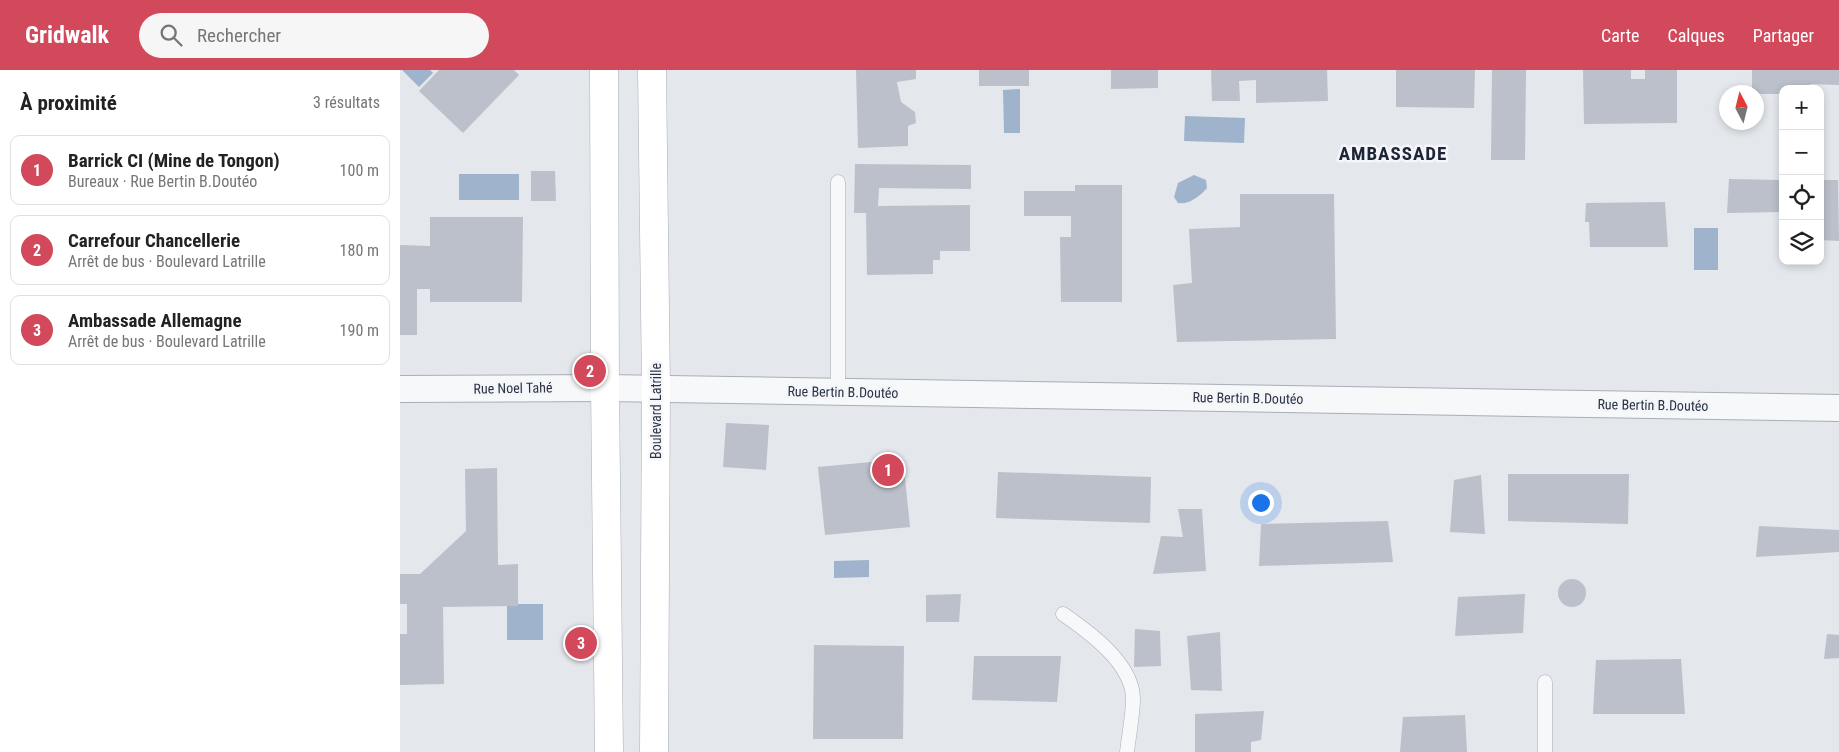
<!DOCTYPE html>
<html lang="fr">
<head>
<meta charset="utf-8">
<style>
	:root { --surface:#fff; --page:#f6f6f6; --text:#222; --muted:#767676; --line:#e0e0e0; --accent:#d1495b }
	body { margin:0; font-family:"Roboto Condensed",sans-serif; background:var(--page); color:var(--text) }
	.controls { position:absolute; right:15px; top:15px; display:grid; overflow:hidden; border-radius:10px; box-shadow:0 2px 8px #0003 }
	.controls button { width:45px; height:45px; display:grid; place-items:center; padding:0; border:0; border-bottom:1px solid var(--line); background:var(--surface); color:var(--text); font:25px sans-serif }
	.compass { position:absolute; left:1319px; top:15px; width:45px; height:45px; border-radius:50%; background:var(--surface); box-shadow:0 2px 8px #0003; rotate:353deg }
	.you { position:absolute; left:860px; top:432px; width:18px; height:18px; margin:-12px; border:4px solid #fff; border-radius:50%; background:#1a73e8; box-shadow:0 0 0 8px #1a73e833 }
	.badge { display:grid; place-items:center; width:32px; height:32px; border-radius:50%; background:var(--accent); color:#fff; font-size:16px; font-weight:700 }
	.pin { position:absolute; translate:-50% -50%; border:2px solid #fff; box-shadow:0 1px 5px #0006 }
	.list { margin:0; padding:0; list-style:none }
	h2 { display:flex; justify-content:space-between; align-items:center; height:65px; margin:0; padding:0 20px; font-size:21px }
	h2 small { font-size:16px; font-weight:400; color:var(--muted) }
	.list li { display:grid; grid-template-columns:32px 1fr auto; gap:15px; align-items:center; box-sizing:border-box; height:70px; margin:0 10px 10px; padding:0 10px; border:1px solid var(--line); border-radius:10px }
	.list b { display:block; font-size:19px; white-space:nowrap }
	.list p { margin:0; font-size:16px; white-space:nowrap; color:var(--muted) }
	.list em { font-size:16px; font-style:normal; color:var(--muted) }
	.icon { flex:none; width:28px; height:28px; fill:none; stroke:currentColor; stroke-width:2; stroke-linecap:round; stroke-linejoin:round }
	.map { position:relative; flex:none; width:1439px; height:682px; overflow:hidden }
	header { display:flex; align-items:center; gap:30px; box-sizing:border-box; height:70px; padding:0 25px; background:var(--accent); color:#fff }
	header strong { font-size:24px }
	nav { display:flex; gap:28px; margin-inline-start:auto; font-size:18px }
	.search { width:350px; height:45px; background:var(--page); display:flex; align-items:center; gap:12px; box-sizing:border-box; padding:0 18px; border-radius:28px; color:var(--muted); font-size:19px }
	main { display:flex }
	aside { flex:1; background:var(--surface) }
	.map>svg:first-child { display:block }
</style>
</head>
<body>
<header>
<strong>Gridwalk</strong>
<div class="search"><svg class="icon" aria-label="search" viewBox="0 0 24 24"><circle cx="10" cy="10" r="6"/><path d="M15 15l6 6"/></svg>Rechercher</div>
<nav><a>Carte</a><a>Calques</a><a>Partager</a></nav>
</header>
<main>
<aside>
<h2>À proximité<small>3 résultats</small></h2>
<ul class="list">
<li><span class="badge">1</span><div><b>Barrick CI (Mine de Tongon)</b><p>Bureaux · Rue Bertin B.Doutéo</p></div><em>100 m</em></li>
<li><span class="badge">2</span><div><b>Carrefour Chancellerie</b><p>Arrêt de bus · Boulevard Latrille</p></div><em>180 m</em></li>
<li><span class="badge">3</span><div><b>Ambassade Allemagne</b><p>Arrêt de bus · Boulevard Latrille</p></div><em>190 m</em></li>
</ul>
</aside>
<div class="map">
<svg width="1439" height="682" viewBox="0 0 1439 682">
	<rect width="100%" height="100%" fill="#e4e7ec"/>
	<g fill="#9fb4cc">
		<path d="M2,0h28l3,3 -14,14z"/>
		<path d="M620,19v44h-16l-1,-43z"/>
		<path d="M785,46l60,2 -1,25 -60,-2z"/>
		<rect x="59" y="104" width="60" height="26"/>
		<path d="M794,105l12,5 1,8c-7,8 -18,17 -29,15l-4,-6 4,-14z"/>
		<rect x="1294" y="158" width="24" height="42"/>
		<path d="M469,490v17l-35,1v-17z"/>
		<path d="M118,534h25v36h-36v-34h11z"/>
	</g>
	<g fill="#bbc0ca">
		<path d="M39,0h75l5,5 -56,58 -44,-42z"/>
		<path d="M456,0h60v9l-19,3 4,20 14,10 1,11 -8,3v20l-50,2z"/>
		<rect x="579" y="0" width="50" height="16"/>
		<path d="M711,0h47v18l-47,1z"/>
		<path d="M811,0h116l1,31 -72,2v-23l-17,1 1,20h-28z"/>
		<path d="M996,0h79l-1,38 -78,-1z"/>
		<path d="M1092,0h34l-1,90h-34z"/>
		<path d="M1183,0h48v9h14v-9h32v53l-93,1z"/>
		<path d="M1352,0h87v15l-29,-1 -1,5h-26v5h-27l-4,-2z"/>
		<path d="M455,94l116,1v24l-92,-1 -1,18 92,-1v46h-30v9h-7v14l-66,1 -1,-62h-12z"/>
		<path d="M131,101h24l1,30h-25z"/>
		<path d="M1329,109l54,1v32l-56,1z"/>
		<path d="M1420,110h18l1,61 -19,-1z"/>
		<path d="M675,115h47v117h-61l-1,-65h11v-21h-47v-25h51z"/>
		<path d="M840,124h94l2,145 -159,3 -4,-57 19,-2 -3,-54 51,-2z"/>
		<path d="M1265,132l3,45h-78l-1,-25h-4l1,-19z"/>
		<path d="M30,147h93l-1,85h-92v-13h-13v46h-17v-90l30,1z"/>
		<path d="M326,353l43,2 -3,45 -43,-3z"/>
		<path d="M503,389l7,68 -85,8 -7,-68z"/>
		<path d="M97,398l1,97 20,-1v42l-75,1 1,77 -44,1v-51h7v-30h-7v-30h20l46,-43 -1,-62z"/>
		<path d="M598,402l153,5 -1,46 -154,-5z"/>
		<path d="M1108,404h121l-1,50 -120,-3z"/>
		<path d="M1081,405l4,59 -35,-2 4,-52z"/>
		<path d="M778,439h24l4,62 -53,3 8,-38 22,1z"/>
		<path d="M988,451l5,41 -134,4 2,-42z"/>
		<path d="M1359,456l80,4v22l-83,5z"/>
		<circle cx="1172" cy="523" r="14"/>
		<path d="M561,524l-2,28h-33v-27z"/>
		<path d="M1125,524l-2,39 -68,3 3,-39z"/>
		<path d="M735,559l25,2 1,35 -27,1z"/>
		<path d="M820,562l2,59 -31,-1 -4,-54z"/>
		<path d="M1427,564l12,1v23l-15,1z"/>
		<path d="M414,575l90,1 -1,93h-90z"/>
		<path d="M574,586h87l-4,46 -85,-2z"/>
		<path d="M1281,589l4,55h-92l3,-54z"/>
		<path d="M864,641l-3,29 -10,2v10h-56v-38z"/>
		<path d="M1065,645l2,37h-67l3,-35z"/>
	</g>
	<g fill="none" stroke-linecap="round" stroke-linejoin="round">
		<defs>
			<g id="lane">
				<path d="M438,112v210"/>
				<path d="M663,544c26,18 69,49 70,84 0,17 -4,36 -6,54"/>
				<path d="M1145,612v70"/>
			</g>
			<path id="street" d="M0,319l205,-1 1234,20"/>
			<g id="secondary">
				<path d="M204,0l1,318 4,364"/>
				<path d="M252,0l4,319 -2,363"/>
			</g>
		</defs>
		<use href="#lane" stroke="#a9aeb7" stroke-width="15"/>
		<use href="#street" stroke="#a9aeb7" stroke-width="28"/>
		<use href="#secondary" stroke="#a9aeb7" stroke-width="29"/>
		<use href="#lane" stroke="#f7f8fa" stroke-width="14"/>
		<use href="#street" stroke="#f7f8fa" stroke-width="26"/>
		<use href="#secondary" stroke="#fff" stroke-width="28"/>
	</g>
	<g text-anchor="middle" stroke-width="5" stroke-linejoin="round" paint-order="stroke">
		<g font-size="14" fill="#2b3445" stroke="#f4f6f9">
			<text transform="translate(113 318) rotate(-1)" y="5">Rue Noel Tahé</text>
			<text transform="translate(443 322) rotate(1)" y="5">Rue Bertin B.Doutéo</text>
			<text transform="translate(848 328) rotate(1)" y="5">Rue Bertin B.Doutéo</text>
			<text transform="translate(1253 335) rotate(1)" y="5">Rue Bertin B.Doutéo</text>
			<text transform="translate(256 341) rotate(-90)" y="5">Boulevard Latrille</text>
		</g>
		<g font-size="19" font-weight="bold" letter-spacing="1" fill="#1d2536" stroke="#f4f6f9">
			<text x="993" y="90">AMBASSADE</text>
		</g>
	</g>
</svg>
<div class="controls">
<button>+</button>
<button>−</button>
<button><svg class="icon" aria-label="locate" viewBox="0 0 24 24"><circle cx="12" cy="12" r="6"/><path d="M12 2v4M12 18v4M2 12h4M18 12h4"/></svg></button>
<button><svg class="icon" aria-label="layers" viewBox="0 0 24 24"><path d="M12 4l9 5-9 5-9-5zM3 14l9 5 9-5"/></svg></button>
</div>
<svg class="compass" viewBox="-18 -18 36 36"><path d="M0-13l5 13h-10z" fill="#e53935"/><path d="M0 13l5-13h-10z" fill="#767676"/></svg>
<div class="you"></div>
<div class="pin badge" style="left:488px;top:400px">1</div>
<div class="pin badge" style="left:190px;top:301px">2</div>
<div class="pin badge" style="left:181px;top:573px">3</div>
</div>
</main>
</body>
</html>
